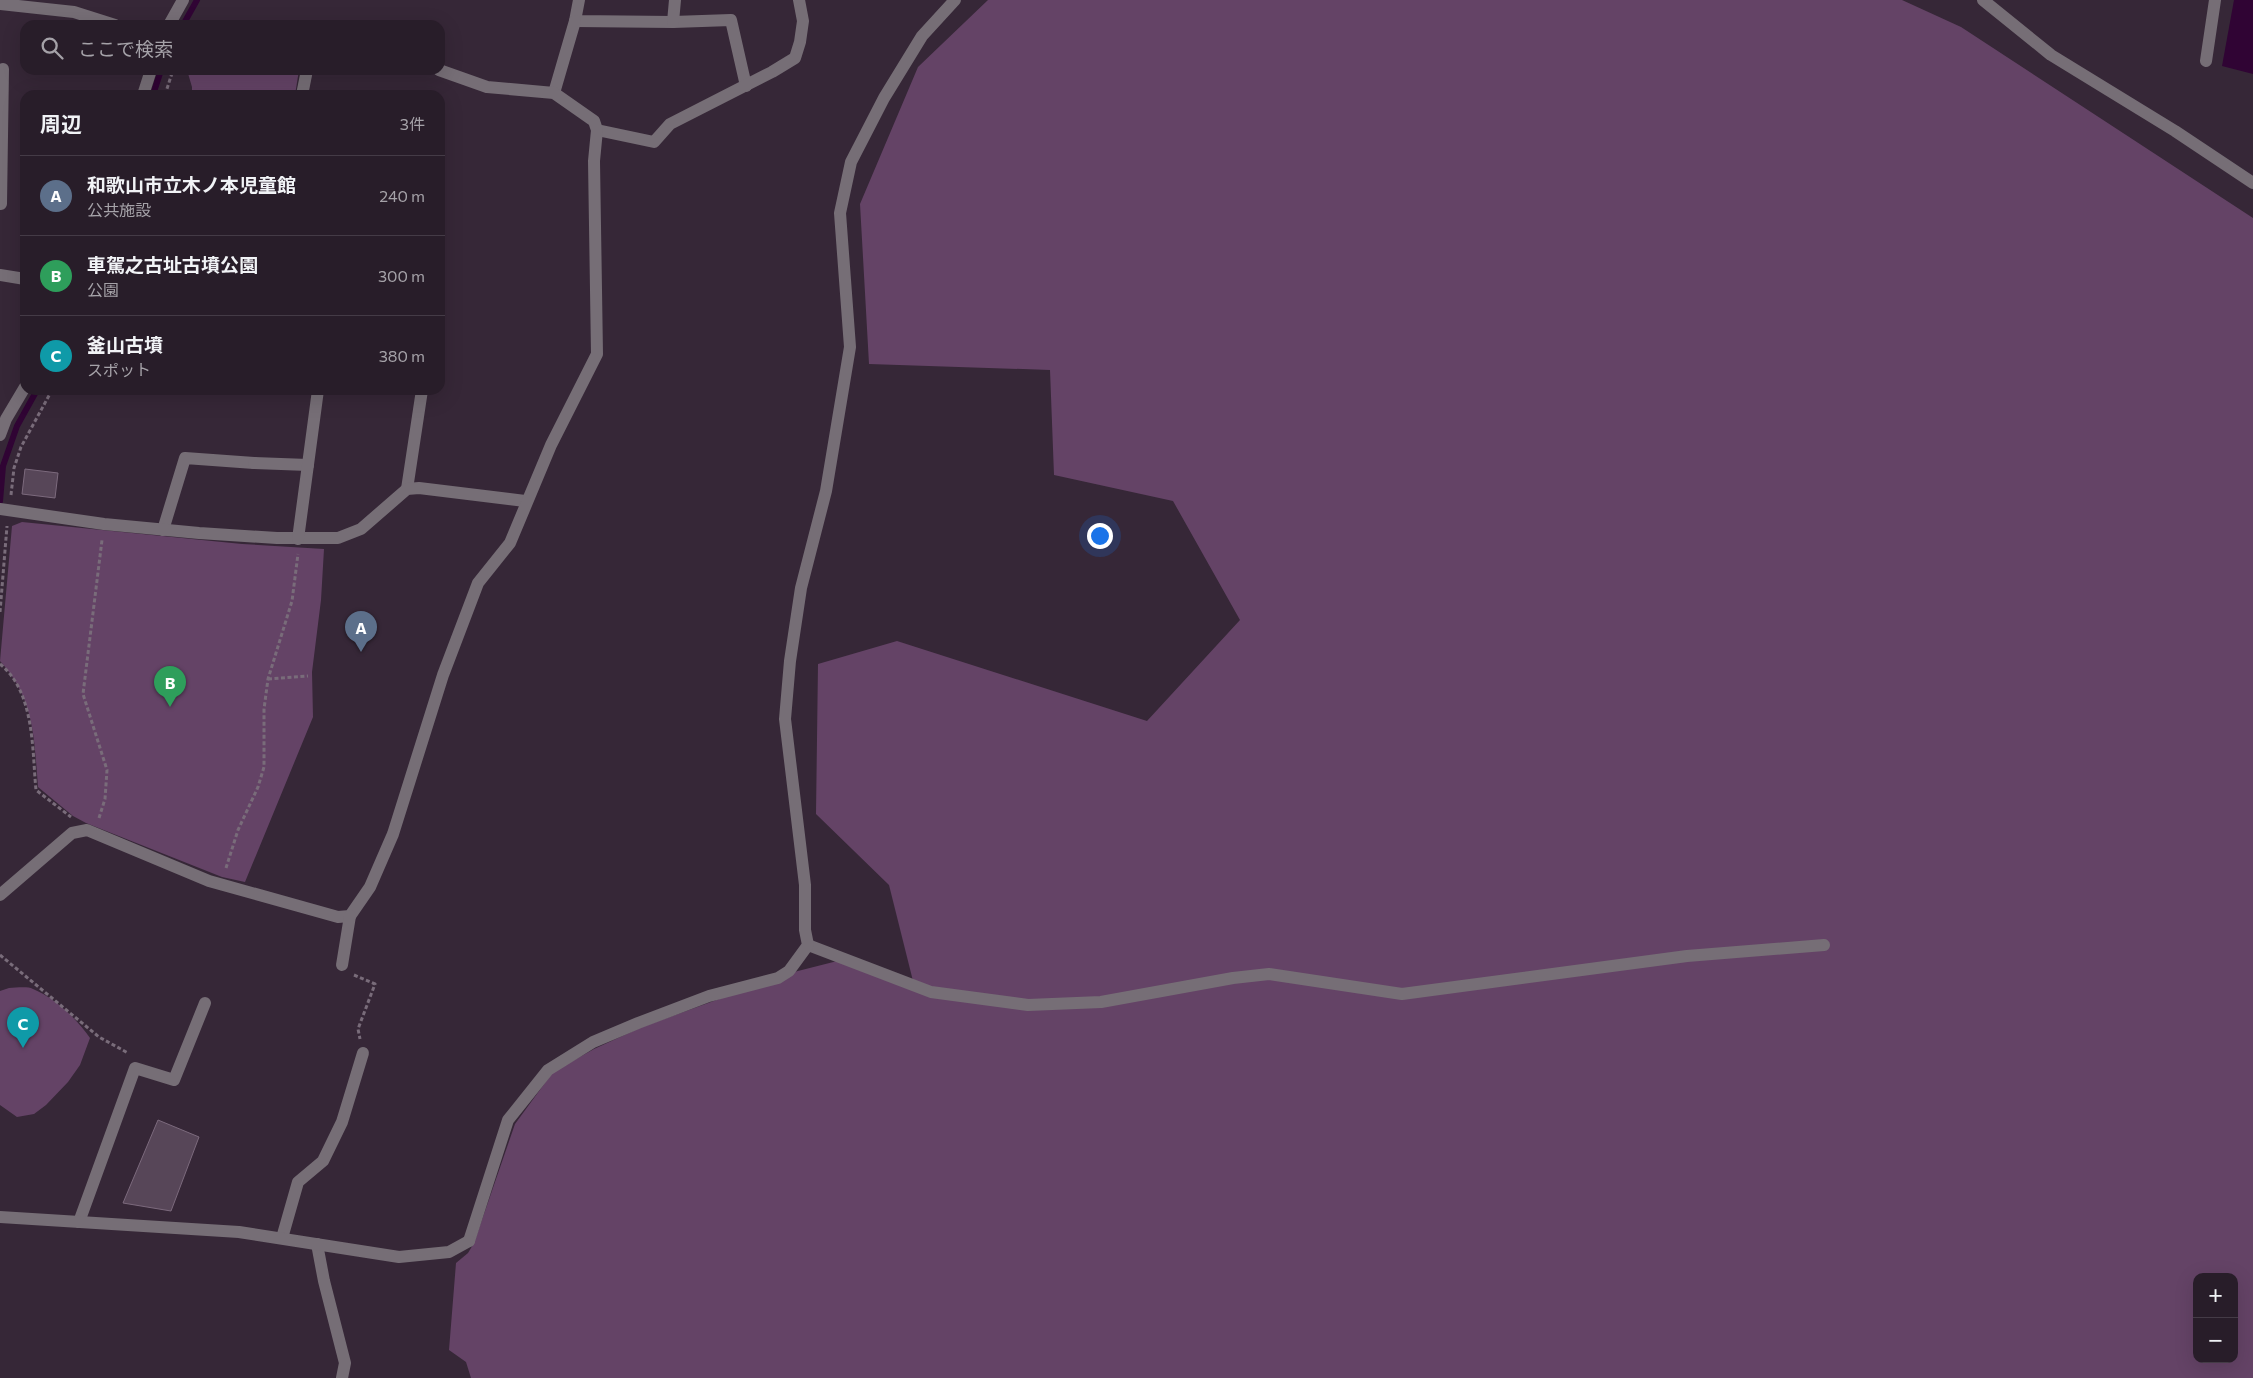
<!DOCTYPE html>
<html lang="ja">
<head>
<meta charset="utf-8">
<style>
	:root { --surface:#281d29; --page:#342a35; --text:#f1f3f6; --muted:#a5a2a8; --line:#443b46; --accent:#ea580c }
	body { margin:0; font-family:Commissioner,"Noto Sans JP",sans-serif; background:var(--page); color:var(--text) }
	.controls { position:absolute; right:15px; bottom:15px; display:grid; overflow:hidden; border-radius:10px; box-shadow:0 5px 20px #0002 }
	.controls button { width:45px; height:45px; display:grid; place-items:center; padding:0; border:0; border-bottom:1px solid var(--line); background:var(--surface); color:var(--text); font:25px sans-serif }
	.you { position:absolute; left:1099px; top:535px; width:18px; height:18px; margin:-12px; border:4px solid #fff; border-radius:50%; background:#1a73e8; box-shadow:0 0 0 8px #1a73e833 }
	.badge { display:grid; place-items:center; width:32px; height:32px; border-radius:50%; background:var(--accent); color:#fff; font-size:16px; font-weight:700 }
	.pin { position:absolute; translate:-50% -41px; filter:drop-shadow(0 1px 2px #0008) }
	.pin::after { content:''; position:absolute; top:26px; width:18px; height:15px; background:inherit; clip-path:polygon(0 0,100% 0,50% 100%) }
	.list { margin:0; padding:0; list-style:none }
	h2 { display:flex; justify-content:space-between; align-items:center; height:65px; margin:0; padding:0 20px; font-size:21px }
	h2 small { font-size:16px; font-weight:400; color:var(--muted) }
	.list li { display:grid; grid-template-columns:32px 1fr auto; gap:15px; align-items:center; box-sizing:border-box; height:80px; padding:0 20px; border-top:1px solid var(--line) }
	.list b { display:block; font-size:19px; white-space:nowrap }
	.list p { margin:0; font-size:16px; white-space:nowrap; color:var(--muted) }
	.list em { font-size:16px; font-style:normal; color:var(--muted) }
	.icon { flex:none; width:28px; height:28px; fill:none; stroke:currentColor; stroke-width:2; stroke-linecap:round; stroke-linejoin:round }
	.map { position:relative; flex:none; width:2253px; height:1378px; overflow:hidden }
	.search { position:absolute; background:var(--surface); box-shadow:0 5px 20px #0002; left:20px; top:20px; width:425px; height:55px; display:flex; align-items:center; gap:12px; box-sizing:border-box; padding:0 18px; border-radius:15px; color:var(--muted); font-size:19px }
	.panel { position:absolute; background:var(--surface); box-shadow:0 5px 20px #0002; left:20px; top:90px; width:425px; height:305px; border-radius:15px }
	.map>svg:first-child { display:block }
</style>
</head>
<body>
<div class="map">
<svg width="2253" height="1378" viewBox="0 0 2253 1378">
	<rect width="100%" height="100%" fill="#362737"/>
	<g fill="#644366" fill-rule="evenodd">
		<path d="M988,0h914l59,27 292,191v1160h-1782l-5,-16 -17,-12 7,-87 12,-10 6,-10 41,-119 38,-52 41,-23 48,-22 152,-55 59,-15 61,28 -25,-100 -73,-71 2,-150 79,-23 250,80 93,-101 -67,-119 -119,-26 -4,-105 -181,-6 -9,-160 58,-137zM2197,1277h37v82h-37z"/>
		<path d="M187,70h112l-4,25h-103v-8z"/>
		<path d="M22,522l220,22 82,5 -3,51 -9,72 1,45 -68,165 -23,-5 -136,-54 -13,-7 -35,-29c-4,-49 -3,-87 -38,-126l12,-135z"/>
		<path d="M9,988c7,0 18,-2 24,1 22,9 44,30 57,49l-10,27 -12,17 -22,23 -12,9 -17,3 -17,-12v-114z"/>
	</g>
	<path fill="#300434" d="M2234,0h19v74l-31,-8z"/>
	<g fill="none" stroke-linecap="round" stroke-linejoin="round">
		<g stroke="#300434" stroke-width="6">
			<path d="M183,25l14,-25"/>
			<path d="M153,95l8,-25"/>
			<path d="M0,501l3,-35 14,-40 20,-36"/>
		</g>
	</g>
	<g fill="#574658" stroke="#7c6a7d">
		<path d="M25,469l33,4 -3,25 -33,-4z"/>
		<path d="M158,1120l41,17 -28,74 -48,-8z"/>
	</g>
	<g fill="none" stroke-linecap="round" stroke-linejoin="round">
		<g stroke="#796c7a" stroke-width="3" stroke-dasharray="4 2.5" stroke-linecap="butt">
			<path d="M165,95l8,-25"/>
			<path d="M11,495l3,-27 7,-21 31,-57"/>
			<path d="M0,612l7,-86"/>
			<path d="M0,664c35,28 32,86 36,126l35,27"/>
			<path d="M268,679l40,-3"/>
			<path d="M99,818l6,-19 2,-29 -24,-76 19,-154"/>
			<path d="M226,868l12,-38 20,-43 6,-20v-58l4,-30 24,-78 6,-47"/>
			<path d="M0,955l99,82 29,16"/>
			<path d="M354,975l21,9 -17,45 2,10"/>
		</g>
		<g stroke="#766e76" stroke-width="12">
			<path d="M163,530l22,-72 69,5"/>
			<path d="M808,945l123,47 97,13 73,-3 132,-24 36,-4 133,20 285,-38 137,-11"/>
		</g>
		<g stroke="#766e76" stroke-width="12">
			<path d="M579,0l-4,21 98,1 58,-2 15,66"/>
			<path d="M1983,0l68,55 124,76 78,52"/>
			<path d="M0,4l74,8 41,13"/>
			<path d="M673,22l2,-22"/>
			<path d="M169,25l14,-25"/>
			<path d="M2206,61l9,-61"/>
			<path d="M554,93l21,-72"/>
			<path d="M143,95l8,-25"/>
			<path d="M302,95l5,-25"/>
			<path d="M597,130l57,12 16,-18 102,-52 23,-14 5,-16 3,-21 -4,-21"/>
			<path d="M1,204l2,-135"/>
			<path d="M0,275l25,4"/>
			<path d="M0,435l6,-16 19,-32"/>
			<path d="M254,463l54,2"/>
			<path d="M407,489l15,-99"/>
			<path d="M0,509l104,15 95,9 78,5h61l23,-9 46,-40 12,-1 106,13"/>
			<path d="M298,539l20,-149"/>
			<path d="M0,895l72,-62 15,-3 122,51 129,36 12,-1 20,-29 23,-53 50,-159 35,-92 32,-40 41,-98 46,-91 -3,-193 3,-31 -3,-9 -40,-28 -67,-6 -48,-17"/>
			<path d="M342,965l8,-49"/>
			<path d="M79,1222l56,-154 39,12 31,-77"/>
			<path d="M282,1238l16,-56 25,-21 19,-39 21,-69"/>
			<path d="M469,1241l39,-121 40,-50 45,-28 45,-19 71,-27 69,-18 11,-7 19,-26 -3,-15v-45l-20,-166 5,-58 11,-73 25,-97 24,-144 -10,-134 11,-51 33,-64 38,-62 33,-36"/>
			<path d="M317,1244l7,37 21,82 -3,15"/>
		</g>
		<path stroke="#766e76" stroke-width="12" d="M0,1217l239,15 160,25 50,-5 20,-11"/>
	</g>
</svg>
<div class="controls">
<button>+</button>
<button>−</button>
</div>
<div class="you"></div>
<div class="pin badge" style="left:361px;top:652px;background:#5c6f8a">A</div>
<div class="pin badge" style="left:170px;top:707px;background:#2e9e5b">B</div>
<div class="pin badge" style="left:23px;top:1048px;background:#0f9aa8">C</div>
<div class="search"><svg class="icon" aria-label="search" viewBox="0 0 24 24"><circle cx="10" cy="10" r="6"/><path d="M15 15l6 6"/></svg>ここで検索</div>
<section class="panel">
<h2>周辺<small>3件</small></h2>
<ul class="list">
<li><span class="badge" style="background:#5c6f8a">A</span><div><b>和歌山市立木ノ本児童館</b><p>公共施設</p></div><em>240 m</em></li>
<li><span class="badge" style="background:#2e9e5b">B</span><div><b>車駕之古址古墳公園</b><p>公園</p></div><em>300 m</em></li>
<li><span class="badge" style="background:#0f9aa8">C</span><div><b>釜山古墳</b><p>スポット</p></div><em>380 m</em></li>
</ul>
</section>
</div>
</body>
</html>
